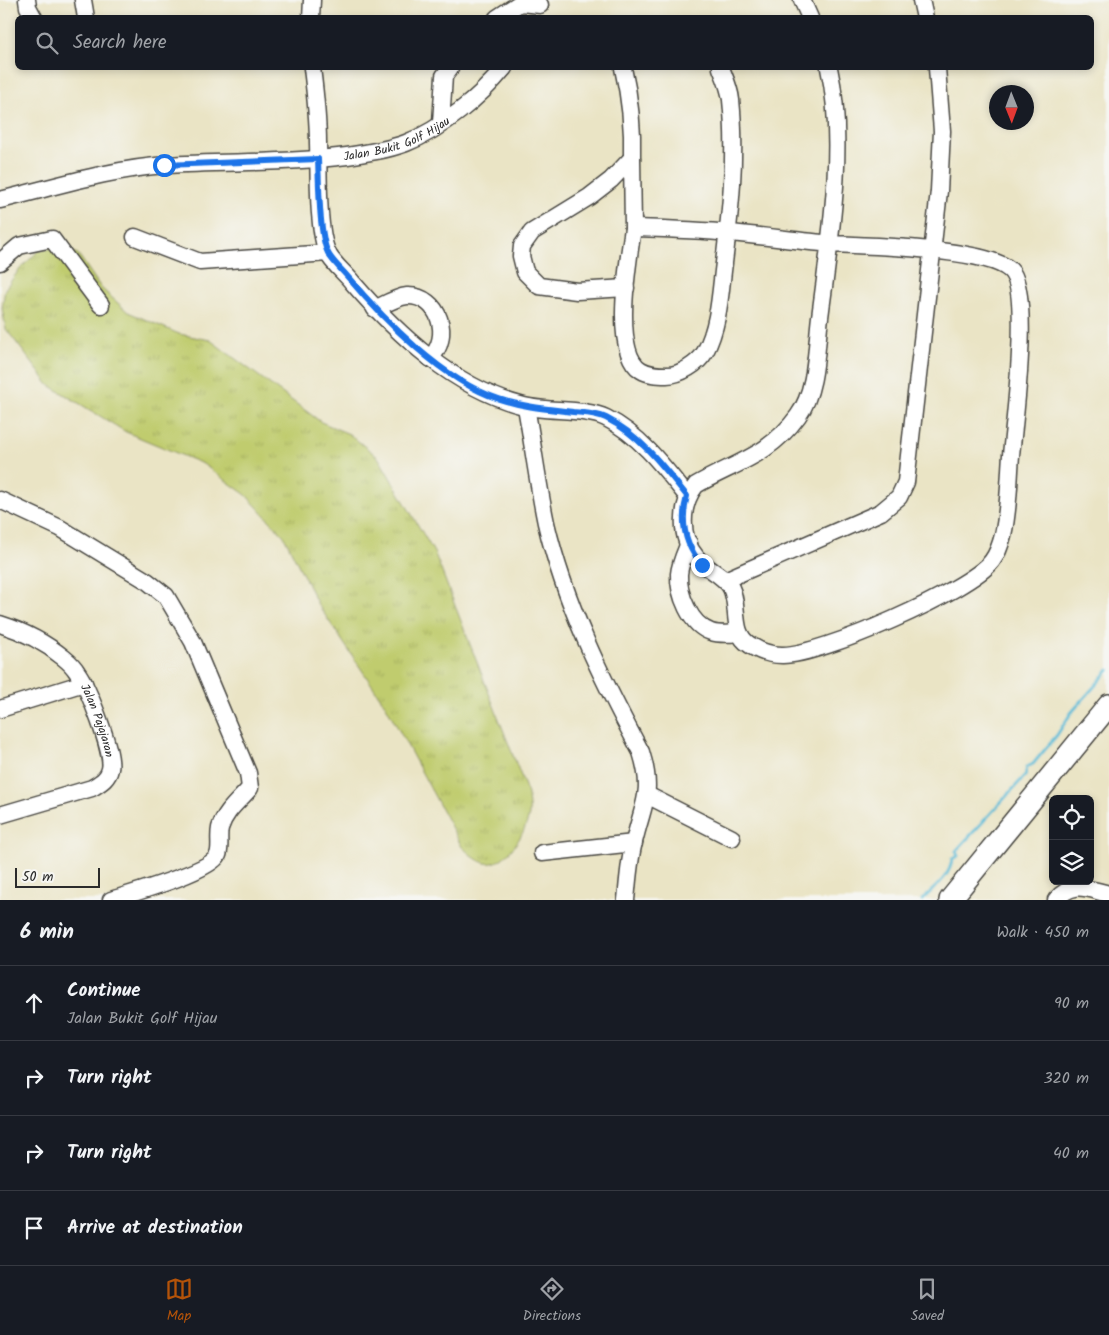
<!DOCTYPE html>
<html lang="en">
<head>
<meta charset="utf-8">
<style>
	:root { --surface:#171b24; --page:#242831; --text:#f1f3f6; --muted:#9ea1a6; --line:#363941; --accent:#b45309 }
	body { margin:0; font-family:Kalam,sans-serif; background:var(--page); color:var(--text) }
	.controls { position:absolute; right:15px; bottom:15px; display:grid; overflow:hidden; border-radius:8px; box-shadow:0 2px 8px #0003 }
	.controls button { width:45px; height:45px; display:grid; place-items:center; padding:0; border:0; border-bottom:1px solid var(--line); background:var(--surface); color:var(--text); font:25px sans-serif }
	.compass { position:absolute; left:989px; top:85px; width:45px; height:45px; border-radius:50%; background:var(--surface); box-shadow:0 2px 8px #0003; rotate:179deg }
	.scale { position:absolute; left:15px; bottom:12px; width:85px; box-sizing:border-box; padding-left:5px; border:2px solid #2b2b2b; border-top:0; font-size:14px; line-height:18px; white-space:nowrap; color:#2b2b2b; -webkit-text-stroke:4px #f6f6f2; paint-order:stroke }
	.stop { position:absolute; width:15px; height:15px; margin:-11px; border:4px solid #1a73e8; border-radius:50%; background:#fff }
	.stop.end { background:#1a73e8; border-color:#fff; box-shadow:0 1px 5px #0008 }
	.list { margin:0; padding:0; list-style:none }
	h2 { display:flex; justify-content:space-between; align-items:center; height:65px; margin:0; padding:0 20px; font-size:21px }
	h2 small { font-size:16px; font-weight:400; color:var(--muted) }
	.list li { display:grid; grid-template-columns:32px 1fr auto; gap:15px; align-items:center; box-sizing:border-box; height:75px; padding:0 20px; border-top:1px solid var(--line) }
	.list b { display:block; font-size:19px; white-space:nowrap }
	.list p { margin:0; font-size:16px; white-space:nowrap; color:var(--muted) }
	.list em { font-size:16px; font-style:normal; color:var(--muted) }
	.icon { flex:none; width:28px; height:28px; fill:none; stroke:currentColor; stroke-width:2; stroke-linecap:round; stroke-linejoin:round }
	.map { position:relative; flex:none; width:1109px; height:900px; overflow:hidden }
	.search { position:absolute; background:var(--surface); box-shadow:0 2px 8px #0003; left:15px; right:15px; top:15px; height:55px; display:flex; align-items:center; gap:12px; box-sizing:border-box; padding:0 18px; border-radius:8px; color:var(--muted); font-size:19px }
	.sheet { height:365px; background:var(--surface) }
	nav { display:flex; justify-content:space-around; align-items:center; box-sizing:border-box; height:70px; border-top:1px solid var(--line); background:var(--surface); font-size:14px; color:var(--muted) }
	nav a { display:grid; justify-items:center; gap:2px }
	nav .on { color:var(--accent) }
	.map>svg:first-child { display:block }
</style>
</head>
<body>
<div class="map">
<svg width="1109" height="900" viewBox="0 0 1109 900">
	<defs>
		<pattern id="grass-tufts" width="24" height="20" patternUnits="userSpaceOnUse" patternTransform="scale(1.25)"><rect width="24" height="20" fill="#c0cc6e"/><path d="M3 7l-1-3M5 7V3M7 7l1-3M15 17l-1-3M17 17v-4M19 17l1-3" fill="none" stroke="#a5af5f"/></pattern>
	</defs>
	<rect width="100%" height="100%" fill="#f6f6f2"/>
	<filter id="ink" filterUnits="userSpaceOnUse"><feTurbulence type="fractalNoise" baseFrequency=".02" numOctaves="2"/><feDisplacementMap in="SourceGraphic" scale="10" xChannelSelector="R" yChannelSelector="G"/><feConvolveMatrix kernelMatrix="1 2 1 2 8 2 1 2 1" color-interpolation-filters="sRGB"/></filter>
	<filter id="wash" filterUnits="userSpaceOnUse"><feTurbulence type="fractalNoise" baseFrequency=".0096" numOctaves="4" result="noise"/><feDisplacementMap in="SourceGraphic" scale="20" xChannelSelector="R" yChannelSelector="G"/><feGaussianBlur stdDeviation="1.12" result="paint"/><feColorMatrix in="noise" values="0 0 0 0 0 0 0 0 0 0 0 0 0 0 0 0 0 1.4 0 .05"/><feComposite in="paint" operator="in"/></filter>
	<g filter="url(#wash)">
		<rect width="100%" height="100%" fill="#eae4c5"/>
		<path fill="url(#grass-tufts)" stroke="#767c4c" d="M59,247l19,7 23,34 27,24 51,22 31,6 111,82 28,12 29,23 57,97 93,240c0,7 2,14 1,20 -2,17 -24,54 -44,49 -10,-3 -16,-10 -23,-16l-76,-141 -69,-103 -33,-67 -38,-41 -43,-31 -77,-32 -77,-47 -43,-56 -4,-21 3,-19 14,-19 19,-19z"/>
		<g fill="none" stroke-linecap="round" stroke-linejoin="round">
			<path stroke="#57b9d5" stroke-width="3" d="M922,900c11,-11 29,-24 30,-41l6,-3 -2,-5 69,-75 2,-9 6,-3 24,-29 14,-22 38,-43"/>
		</g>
	</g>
	<g filter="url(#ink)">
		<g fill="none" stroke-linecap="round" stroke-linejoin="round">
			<defs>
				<g id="minor">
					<path d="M27,0l1,7 6,11"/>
					<path d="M83,0l3,18"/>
					<path d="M802,0l8,18"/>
					<path d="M921,0l4,18"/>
					<path d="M311,18l1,-18"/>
					<path d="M497,18l23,-15 20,2"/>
					<path d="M312,68c3,24 6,50 6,75 1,30 -1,83 9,109 5,11 18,21 25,30 45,52 103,107 172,124 23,6 62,2 82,12 34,17 58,49 81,78"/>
					<path d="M623,68c7,30 10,59 9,90"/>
					<path d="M441,123l3,-47 6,-8"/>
					<path id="s1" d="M0,200c54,-13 110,-31 166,-35 60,-4 121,-1 181,-9 20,-3 40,-6 59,-13 36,-14 74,-46 98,-75"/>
					<path d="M633,228c-4,30 -22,124 8,142 8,5 17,5 26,5 13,0 31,-11 38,-23 13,-24 15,-54 18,-81 7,-56 14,-115 8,-171 -1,-11 -6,-22 -10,-32"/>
					<path d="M135,237l65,25 128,-9"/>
					<path d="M0,262l19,-16 33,-7 49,66"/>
					<path d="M626,288l-49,3 -38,-5 -14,-14 -4,-16 1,-10 10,-14 57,-35 22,-17 21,-22 1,70c32,1 65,2 97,5 34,3 68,8 102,11 36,2 154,4 178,26 22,20 4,153 1,185 -2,26 -2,54 -8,80 -2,8 -5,18 -11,26 -23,30 -172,95 -210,94 -12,0 -23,-4 -32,-10 -20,-12 -10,-39 -19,-57 -7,-13 -25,-19 -34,-30 -18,-20 -17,-53 -1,-73 40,-23 73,-29 102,-69 19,-26 18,-68 22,-99 10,-77 26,-174 9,-249"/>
					<path d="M375,309c10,-5 22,-12 32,-13 33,-1 45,42 23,62"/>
					<path d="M526,407c7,38 12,78 20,116 19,81 56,156 95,229 13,41 2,51 -7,90 -5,19 -6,39 -8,58"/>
					<path d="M0,500l60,28 87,53 19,15 27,46 55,131 2,15c-11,13 -25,23 -30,40 -2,9 1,19 -2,27 -7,16 -88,39 -107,45"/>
					<path d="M689,543c-4,10 -9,20 -10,31 -1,20 11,51 32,58 9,3 19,2 28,1"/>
					<path d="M725,580l156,-68 18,-15 7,-15 33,-291 3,-60 -5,-63"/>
					<path id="s2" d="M0,624c22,7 46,19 64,34 5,4 10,9 13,14 11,15 37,81 33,97 -2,10 -10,14 -18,19l-92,27"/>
					<path d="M0,709l84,-26"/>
					<path d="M647,795l85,43"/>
					<path d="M542,853l92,-10"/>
					<path d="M1056,900c17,-20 31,-11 53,-6"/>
				</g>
				<path id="major" d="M950,900l159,-195"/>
			</defs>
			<use href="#minor" stroke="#484742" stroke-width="19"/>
			<use href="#major" stroke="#484742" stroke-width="24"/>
			<use href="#minor" stroke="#fff" stroke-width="16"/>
			<use href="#major" stroke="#fff" stroke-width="21"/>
		</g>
	</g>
	<g fill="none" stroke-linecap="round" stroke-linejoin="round" filter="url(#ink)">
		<path stroke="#1a73e8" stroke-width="6" d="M164,165l154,-6c1,22 1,76 10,94 4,8 13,16 19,23 37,44 96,105 152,123 24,8 49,10 74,13 11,1 23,1 33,6 34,17 58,49 81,78 -7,25 -2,49 15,69"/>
	</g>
	<g text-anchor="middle" stroke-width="4.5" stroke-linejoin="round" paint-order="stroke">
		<g font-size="12" fill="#2b2b2b" stroke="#f6f6f2">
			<text dy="4" stroke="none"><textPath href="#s1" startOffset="404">Jalan Bukit Golf Hijau</textPath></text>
			<text dy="4" stroke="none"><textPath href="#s2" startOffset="145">Jalan Pajajaran</textPath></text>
		</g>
	</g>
</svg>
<div class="controls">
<button><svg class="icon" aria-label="locate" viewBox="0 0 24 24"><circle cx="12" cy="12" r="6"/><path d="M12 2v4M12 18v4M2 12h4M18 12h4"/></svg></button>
<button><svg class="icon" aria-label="layers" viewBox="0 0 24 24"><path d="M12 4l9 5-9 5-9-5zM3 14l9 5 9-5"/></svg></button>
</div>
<svg class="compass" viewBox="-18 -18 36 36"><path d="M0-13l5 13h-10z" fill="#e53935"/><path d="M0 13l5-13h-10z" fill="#9ea1a6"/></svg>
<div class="scale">50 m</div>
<div class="stop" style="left:164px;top:165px"></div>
<div class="stop end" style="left:702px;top:565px"></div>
<div class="search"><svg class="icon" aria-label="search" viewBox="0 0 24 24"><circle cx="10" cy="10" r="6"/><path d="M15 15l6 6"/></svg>Search here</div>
</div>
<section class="sheet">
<h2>6 min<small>Walk · 450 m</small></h2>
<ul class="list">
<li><svg class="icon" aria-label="ahead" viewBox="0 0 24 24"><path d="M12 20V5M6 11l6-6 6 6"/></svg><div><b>Continue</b><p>Jalan Bukit Golf Hijau</p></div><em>90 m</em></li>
<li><svg class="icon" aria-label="right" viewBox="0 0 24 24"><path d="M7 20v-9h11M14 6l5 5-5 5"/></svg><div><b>Turn right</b></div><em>320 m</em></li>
<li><svg class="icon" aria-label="right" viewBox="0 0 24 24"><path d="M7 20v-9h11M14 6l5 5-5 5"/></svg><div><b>Turn right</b></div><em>40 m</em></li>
<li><svg class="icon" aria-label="arrive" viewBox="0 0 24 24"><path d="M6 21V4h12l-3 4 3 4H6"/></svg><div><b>Arrive at destination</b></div></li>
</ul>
</section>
<nav>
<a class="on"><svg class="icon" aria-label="map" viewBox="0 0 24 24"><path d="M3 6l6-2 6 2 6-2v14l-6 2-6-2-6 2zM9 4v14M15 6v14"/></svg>Map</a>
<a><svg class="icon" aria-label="directions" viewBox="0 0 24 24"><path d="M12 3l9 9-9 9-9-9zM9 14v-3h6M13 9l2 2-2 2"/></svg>Directions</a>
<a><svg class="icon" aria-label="saved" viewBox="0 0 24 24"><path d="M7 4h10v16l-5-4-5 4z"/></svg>Saved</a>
</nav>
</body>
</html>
